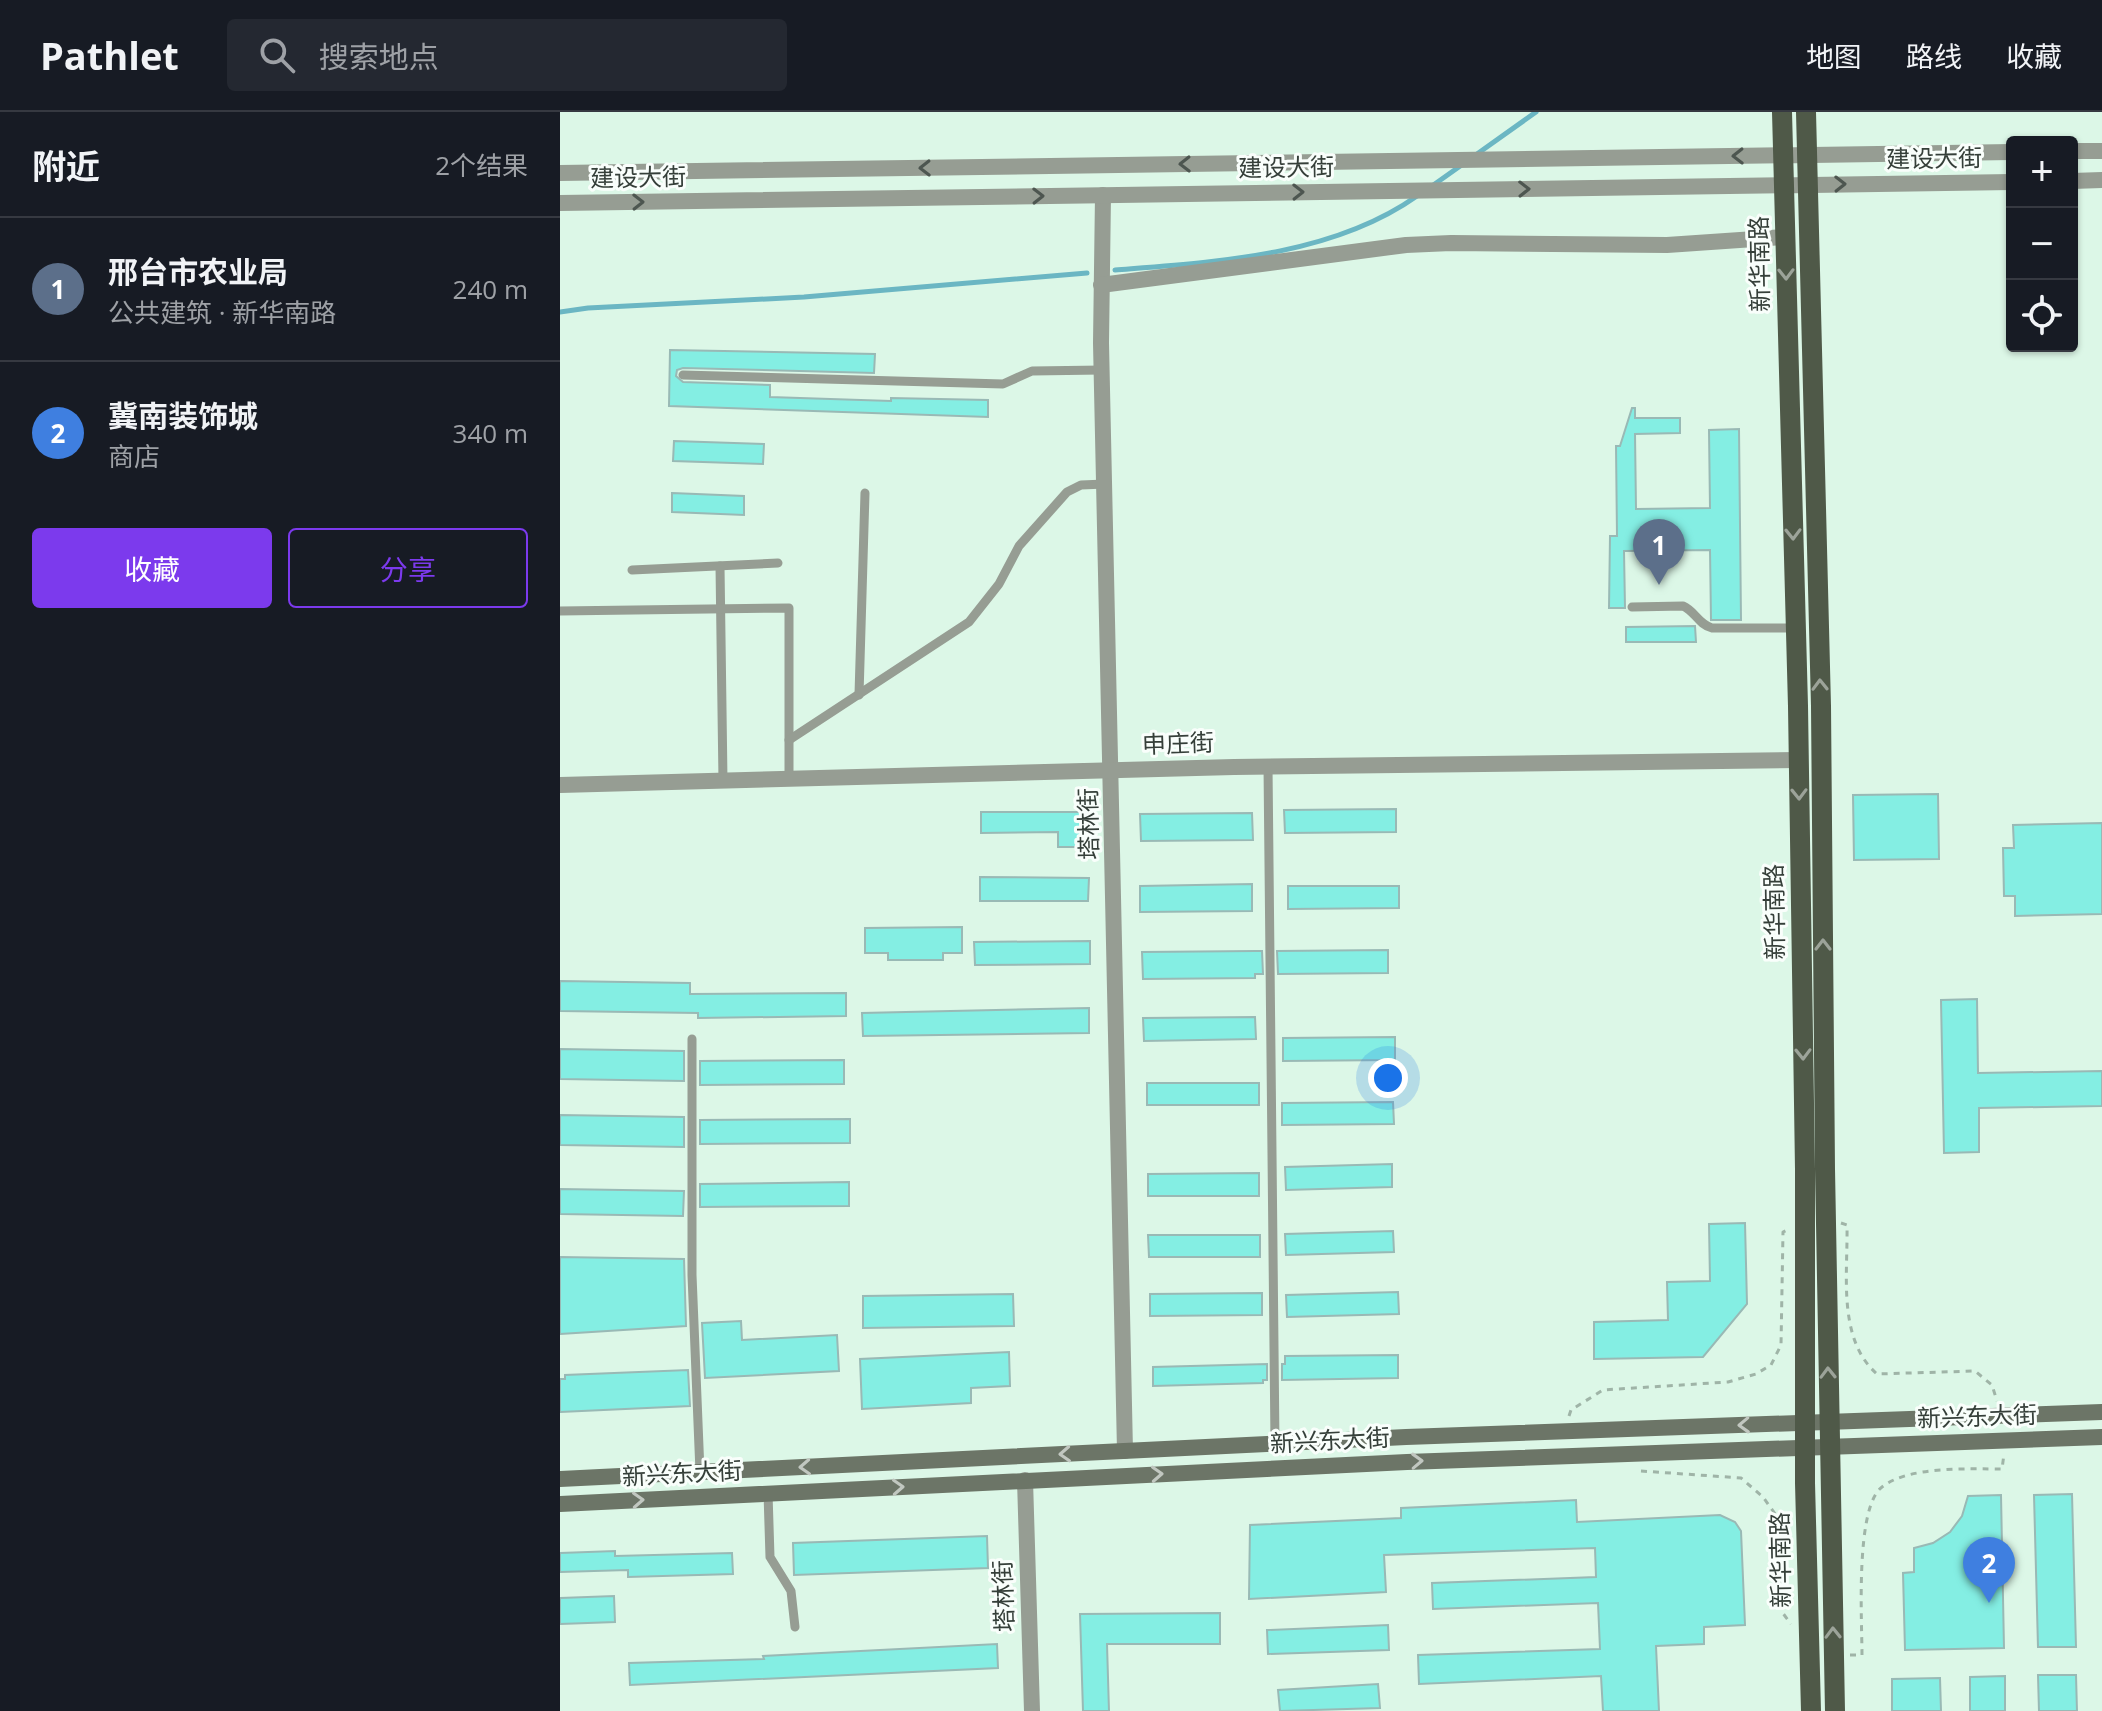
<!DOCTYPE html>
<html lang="zh">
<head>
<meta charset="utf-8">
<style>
	:root { --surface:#171b24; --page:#242831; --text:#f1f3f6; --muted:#9ea1a6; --line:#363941; --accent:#7c3aed }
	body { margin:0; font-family:"Open Sans","Noto Sans SC",sans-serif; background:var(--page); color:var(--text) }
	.controls { position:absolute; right:24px; top:24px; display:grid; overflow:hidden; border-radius:8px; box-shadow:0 2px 6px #0004 }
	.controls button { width:72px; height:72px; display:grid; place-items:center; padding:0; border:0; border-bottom:2px solid var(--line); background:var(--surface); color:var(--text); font:40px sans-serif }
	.you { position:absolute; left:828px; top:966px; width:28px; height:28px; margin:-20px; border:6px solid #fff; border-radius:50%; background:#1a73e8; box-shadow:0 0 0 12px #1a73e833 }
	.badge { display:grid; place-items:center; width:52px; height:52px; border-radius:50%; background:var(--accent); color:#fff; font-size:26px; font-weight:700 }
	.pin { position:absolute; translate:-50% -66px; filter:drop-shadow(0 2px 4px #0008) }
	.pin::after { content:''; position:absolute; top:42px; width:28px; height:24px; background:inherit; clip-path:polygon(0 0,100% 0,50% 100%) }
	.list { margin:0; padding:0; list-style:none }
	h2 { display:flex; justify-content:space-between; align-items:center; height:104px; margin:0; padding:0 32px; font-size:34px }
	h2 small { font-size:26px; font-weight:400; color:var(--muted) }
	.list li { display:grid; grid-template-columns:52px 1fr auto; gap:24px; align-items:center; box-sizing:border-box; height:144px; padding:0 32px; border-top:2px solid var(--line) }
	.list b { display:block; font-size:30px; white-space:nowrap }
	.list p { margin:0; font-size:26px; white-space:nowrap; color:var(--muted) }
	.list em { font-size:26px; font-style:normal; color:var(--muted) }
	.actions { display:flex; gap:16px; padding:24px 32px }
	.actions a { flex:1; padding:18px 0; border:2px solid var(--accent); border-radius:8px; text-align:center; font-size:28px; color:var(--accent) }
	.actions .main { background:var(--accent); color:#fff }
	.icon { flex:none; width:44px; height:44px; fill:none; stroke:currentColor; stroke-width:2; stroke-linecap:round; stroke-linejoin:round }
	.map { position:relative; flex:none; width:1542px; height:1599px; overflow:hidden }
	header { display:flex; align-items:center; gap:48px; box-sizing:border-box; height:112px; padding:0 40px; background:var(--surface); border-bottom:2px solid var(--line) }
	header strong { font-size:38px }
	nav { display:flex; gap:44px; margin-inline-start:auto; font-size:28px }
	.search { width:560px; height:72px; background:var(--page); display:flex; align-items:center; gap:20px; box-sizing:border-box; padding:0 28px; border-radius:8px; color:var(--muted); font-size:30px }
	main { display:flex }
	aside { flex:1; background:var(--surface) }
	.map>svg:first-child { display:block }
</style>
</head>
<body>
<header>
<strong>Pathlet</strong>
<div class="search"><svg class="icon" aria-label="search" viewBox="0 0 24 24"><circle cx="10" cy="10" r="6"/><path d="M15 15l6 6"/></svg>搜索地点</div>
<nav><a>地图</a><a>路线</a><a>收藏</a></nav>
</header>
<main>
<aside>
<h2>附近<small>2个结果</small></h2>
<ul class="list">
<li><span class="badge" style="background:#5c6f8a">1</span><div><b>邢台市农业局</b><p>公共建筑 · 新华南路</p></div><em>240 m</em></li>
<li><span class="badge" style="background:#3f7fe0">2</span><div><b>冀南装饰城</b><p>商店</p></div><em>340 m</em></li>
</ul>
<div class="actions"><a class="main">收藏</a><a>分享</a></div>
</aside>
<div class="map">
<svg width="1542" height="1599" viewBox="0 0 1542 1599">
	<rect width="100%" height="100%" fill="#dcf7e7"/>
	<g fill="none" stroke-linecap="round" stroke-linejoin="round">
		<g stroke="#6bb6c3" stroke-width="5">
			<path d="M917,42l59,-42"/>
			<path d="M872,74l31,-22"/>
			<path d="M555,158c101,-8 217,-14 302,-74"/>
			<path d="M0,200l28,-4 216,-11 283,-24"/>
		</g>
	</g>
	<g fill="#84eee3" stroke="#99b9b5" stroke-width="2">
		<path d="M110,238l205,4 -1,19 -191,-5 -6,2 -1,6 7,6 87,3v12l121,4v-3l97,2v17l-319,-11z"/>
		<path d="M1072,296h3v10h45v15l-45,1 1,75 74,-1 -1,-78 30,-1 2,191h-30l-1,-70 -86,1 1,57h-16l1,-72h7l-1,-90h4z"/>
		<path d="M114,329l90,3 -1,20 -90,-3z"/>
		<path d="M112,381l72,3v19l-72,-3z"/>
		<path d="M1135,514l1,16h-70v-15z"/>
		<path d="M1378,682l1,65 -85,1 -1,-65z"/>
		<path d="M836,697v23l-111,1 -1,-23z"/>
		<path d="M421,700h100v35h-23v-15l-77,1z"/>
		<path d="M692,701l1,27 -112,1 -1,-27z"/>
		<path d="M1542,711v91l-87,2v-20h-11l-1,-48h11l-1,-23z"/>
		<path d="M420,765l109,1 -1,23h-108z"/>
		<path d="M692,772v27l-112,1v-26z"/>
		<path d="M728,774h111v22l-111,1z"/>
		<path d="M402,815v26h-19v7h-55v-7h-23v-25z"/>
		<path d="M530,829v23l-115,1 -1,-23z"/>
		<path d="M828,838v23l-110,1 -1,-23z"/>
		<path d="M695,839h7l1,23h-8v4l-112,1 -1,-27z"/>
		<path d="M0,869l130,2v11l156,-1v23l-148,2v-5l-138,-2z"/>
		<path d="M1417,887l1,74 124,-2v35l-123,2v44l-35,1 -3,-153z"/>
		<path d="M529,896v25l-226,3 -1,-23z"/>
		<path d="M695,905l1,22 -112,2 -1,-23z"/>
		<path d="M835,925v23l-112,1v-23z"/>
		<path d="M0,937l124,2v30l-124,-2z"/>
		<path d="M284,948v24l-144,1v-24z"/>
		<rect x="587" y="971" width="112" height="22"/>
		<path d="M833,990l1,22 -112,1v-22z"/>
		<path d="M0,1003l124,2v30l-124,-2z"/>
		<path d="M290,1007v24l-150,1v-24z"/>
		<path d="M832,1052v23l-106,3 -1,-23z"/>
		<path d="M699,1061v23h-111v-22z"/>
		<path d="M289,1070v24l-149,1v-23z"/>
		<path d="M0,1077l124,2 -1,25 -123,-2z"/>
		<path d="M1185,1111l2,81 -44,53 -109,2v-37l74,-2 -1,-38 43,-1 -1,-57z"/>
		<path d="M833,1119l1,21 -108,3 -1,-21z"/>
		<path d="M588,1123h112v22h-111z"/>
		<path d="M0,1145l124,2 2,67 -126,8z"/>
		<path d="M838,1180l1,22 -112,3 -1,-22z"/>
		<path d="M702,1181v22l-112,1v-22z"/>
		<path d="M453,1182l1,32 -151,2v-32z"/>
		<path d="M181,1209l1,19 95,-5 2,36 -134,7 -3,-55z"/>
		<path d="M449,1240l1,34 -39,2v15l-109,6 -2,-50z"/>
		<path d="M838,1243v23l-116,2v-16h3v-8z"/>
		<path d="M707,1252v16h-4v3l-110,3v-19z"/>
		<path d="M128,1258l2,36 -130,6v-33h5v-4z"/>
		<path d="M1512,1382l4,153h-38l-4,-152z"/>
		<path d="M1441,1383l3,153 -99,2 -2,-77 11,-1v-24l19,-5 17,-11 12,-16 6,-20z"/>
		<path d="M1016,1388l1,22 143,-7 15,7 6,9 4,94 -41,2v17l-48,2 3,65h-56l-2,-35 -182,8 -1,-29 182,-6 -2,-46 -165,6 -1,-26 164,-6 -1,-29 -211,7 2,37 -137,7 1,-74 151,-7v-10z"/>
		<path d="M427,1424l1,32 -194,7 -1,-32z"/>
		<path d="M55,1439v5l117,-3 1,21 -105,3v-7l-68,2v-19z"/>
		<path d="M54,1484l1,26 -55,2v-26z"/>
		<path d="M660,1501v31h-113l2,67h-26l-3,-97z"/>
		<path d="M828,1513l1,25 -121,4 -1,-24z"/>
		<path d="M437,1532l1,24 -368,17 -1,-22 135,-4 -1,-3z"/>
		<path d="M1478,1563h38l1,36h-38z"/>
		<path d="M1445,1564v35h-35v-34z"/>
		<path d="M1380,1566l1,33h-49v-32z"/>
		<path d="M818,1572l2,24 -100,3 -2,-21z"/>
	</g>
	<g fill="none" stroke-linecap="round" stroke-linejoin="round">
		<g stroke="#9fb4a7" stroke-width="3" stroke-dasharray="6 6" stroke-linecap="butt">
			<path d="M1281,1111l6,2c1,49 -10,114 30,149l98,-3 17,14 5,16"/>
			<path d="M1009,1304l2,-6 32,-20 125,-8 28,-8 15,-9 10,-20 2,-113 4,-2"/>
			<path d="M1081,1359l100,7 22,19 15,21 4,94 9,12"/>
			<path d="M1290,1543h12c0,-34 -7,-148 20,-168 26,-21 87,-18 120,-18l2,-15"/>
		</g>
		<g stroke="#969d93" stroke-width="9">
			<path d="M123,263l320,9 29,-13 70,-1"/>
			<path d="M160,454l3,215"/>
			<path d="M72,458l146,-7"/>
			<path d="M1072,495l51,-1c12,5 15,18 29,22h83"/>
			<path d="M0,499l229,-3v172"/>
			<path d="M299,583l6,-202"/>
			<path d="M229,628l180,-118 30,-38 20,-38 48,-54 14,-7 24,-1"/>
			<path d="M708,654l7,678"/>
			<path d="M132,927v236l8,197"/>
			<path d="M208,1381l2,64 21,34 4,36"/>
		</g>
		<g stroke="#969d93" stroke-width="16">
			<path d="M543,83l-2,148 24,1108"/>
			<path d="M541,173l305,-40 45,-2 216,2 118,-8"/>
		</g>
		<g stroke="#969d93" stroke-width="16">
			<path d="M1512,39h30"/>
			<path d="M0,61l1452,-21"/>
			<path d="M1512,69l30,-1"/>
			<path d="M0,91l1452,-21"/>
			<path d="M0,673l674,-18 564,-7"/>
			<path d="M465,1368l7,231"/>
		</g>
		<g stroke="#6c7567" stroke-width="16">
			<path d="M0,1367l846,-42 696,-25"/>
			<path d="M0,1392l847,-42 695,-25"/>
		</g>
		<g stroke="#4f5948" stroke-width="20">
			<path d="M1222,0l16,594 7,463v314l6,228"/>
			<path d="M1246,0l15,594 4,463 10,542"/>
		</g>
	</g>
	<defs><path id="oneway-chevron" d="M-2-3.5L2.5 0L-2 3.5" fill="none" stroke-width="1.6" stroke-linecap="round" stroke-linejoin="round" transform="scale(2)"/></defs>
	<g stroke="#4d5650">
		<use href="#oneway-chevron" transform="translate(1178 44) rotate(179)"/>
		<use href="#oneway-chevron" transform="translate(625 52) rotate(179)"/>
		<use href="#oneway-chevron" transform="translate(365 56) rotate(179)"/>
		<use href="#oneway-chevron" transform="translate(1280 72) rotate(-1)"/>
		<use href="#oneway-chevron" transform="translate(964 77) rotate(-1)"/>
		<use href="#oneway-chevron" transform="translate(738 80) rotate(-1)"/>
		<use href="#oneway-chevron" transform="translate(478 84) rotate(-1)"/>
		<use href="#oneway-chevron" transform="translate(78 90) rotate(-1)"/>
	</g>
	<g stroke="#9ca399">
		<use href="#oneway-chevron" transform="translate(1226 162) rotate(89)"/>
		<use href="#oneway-chevron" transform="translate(1233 422) rotate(89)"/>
		<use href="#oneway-chevron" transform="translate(1260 573) rotate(-91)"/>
		<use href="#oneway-chevron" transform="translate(1239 682) rotate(89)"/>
		<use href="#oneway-chevron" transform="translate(1263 833) rotate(-90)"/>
		<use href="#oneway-chevron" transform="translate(1243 942) rotate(89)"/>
		<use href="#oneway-chevron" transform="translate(1268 1261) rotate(-91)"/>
		<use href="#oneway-chevron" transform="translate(1273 1521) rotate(-91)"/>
	</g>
	<g stroke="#c1c7c0">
		<use href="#oneway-chevron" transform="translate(1184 1313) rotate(178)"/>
		<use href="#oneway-chevron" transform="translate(505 1342) rotate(177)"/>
		<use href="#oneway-chevron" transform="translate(857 1349) rotate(-2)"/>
		<use href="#oneway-chevron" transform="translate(245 1355) rotate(177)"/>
		<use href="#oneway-chevron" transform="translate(597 1362) rotate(-3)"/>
		<use href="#oneway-chevron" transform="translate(338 1375) rotate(-3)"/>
		<use href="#oneway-chevron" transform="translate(78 1388) rotate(-3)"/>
	</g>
	<g text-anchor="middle" stroke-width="6" stroke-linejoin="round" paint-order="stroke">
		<g font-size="24" fill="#353f39" stroke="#f9fefb">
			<text transform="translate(1374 47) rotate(-1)" y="8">建设大街</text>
			<text transform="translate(726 56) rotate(-1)" y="8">建设大街</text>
			<text transform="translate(78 66) rotate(-1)" y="8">建设大街</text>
			<text transform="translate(1200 152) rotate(-91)" y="8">新华南路</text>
			<text transform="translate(618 632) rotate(-2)" y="8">申庄街</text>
			<text transform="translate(529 712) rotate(-91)" y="8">塔林街</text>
			<text transform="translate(1215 800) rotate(-91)" y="8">新华南路</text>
			<text transform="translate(1417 1305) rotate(-2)" y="8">新兴东大街</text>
			<text transform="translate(770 1329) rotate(-3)" y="8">新兴东大街</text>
			<text transform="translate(122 1362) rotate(-3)" y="8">新兴东大街</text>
			<text transform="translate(1221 1448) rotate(-91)" y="8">新华南路</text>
			<text transform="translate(444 1484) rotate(-92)" y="8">塔林街</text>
		</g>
	</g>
</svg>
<div class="controls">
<button>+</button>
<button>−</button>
<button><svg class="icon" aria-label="locate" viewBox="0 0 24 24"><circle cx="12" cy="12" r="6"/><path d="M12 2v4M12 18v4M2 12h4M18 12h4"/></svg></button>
</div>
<div class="you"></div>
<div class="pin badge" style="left:1099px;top:473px;background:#5c6f8a">1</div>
<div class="pin badge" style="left:1429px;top:1491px;background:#3f7fe0">2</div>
</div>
</main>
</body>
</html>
